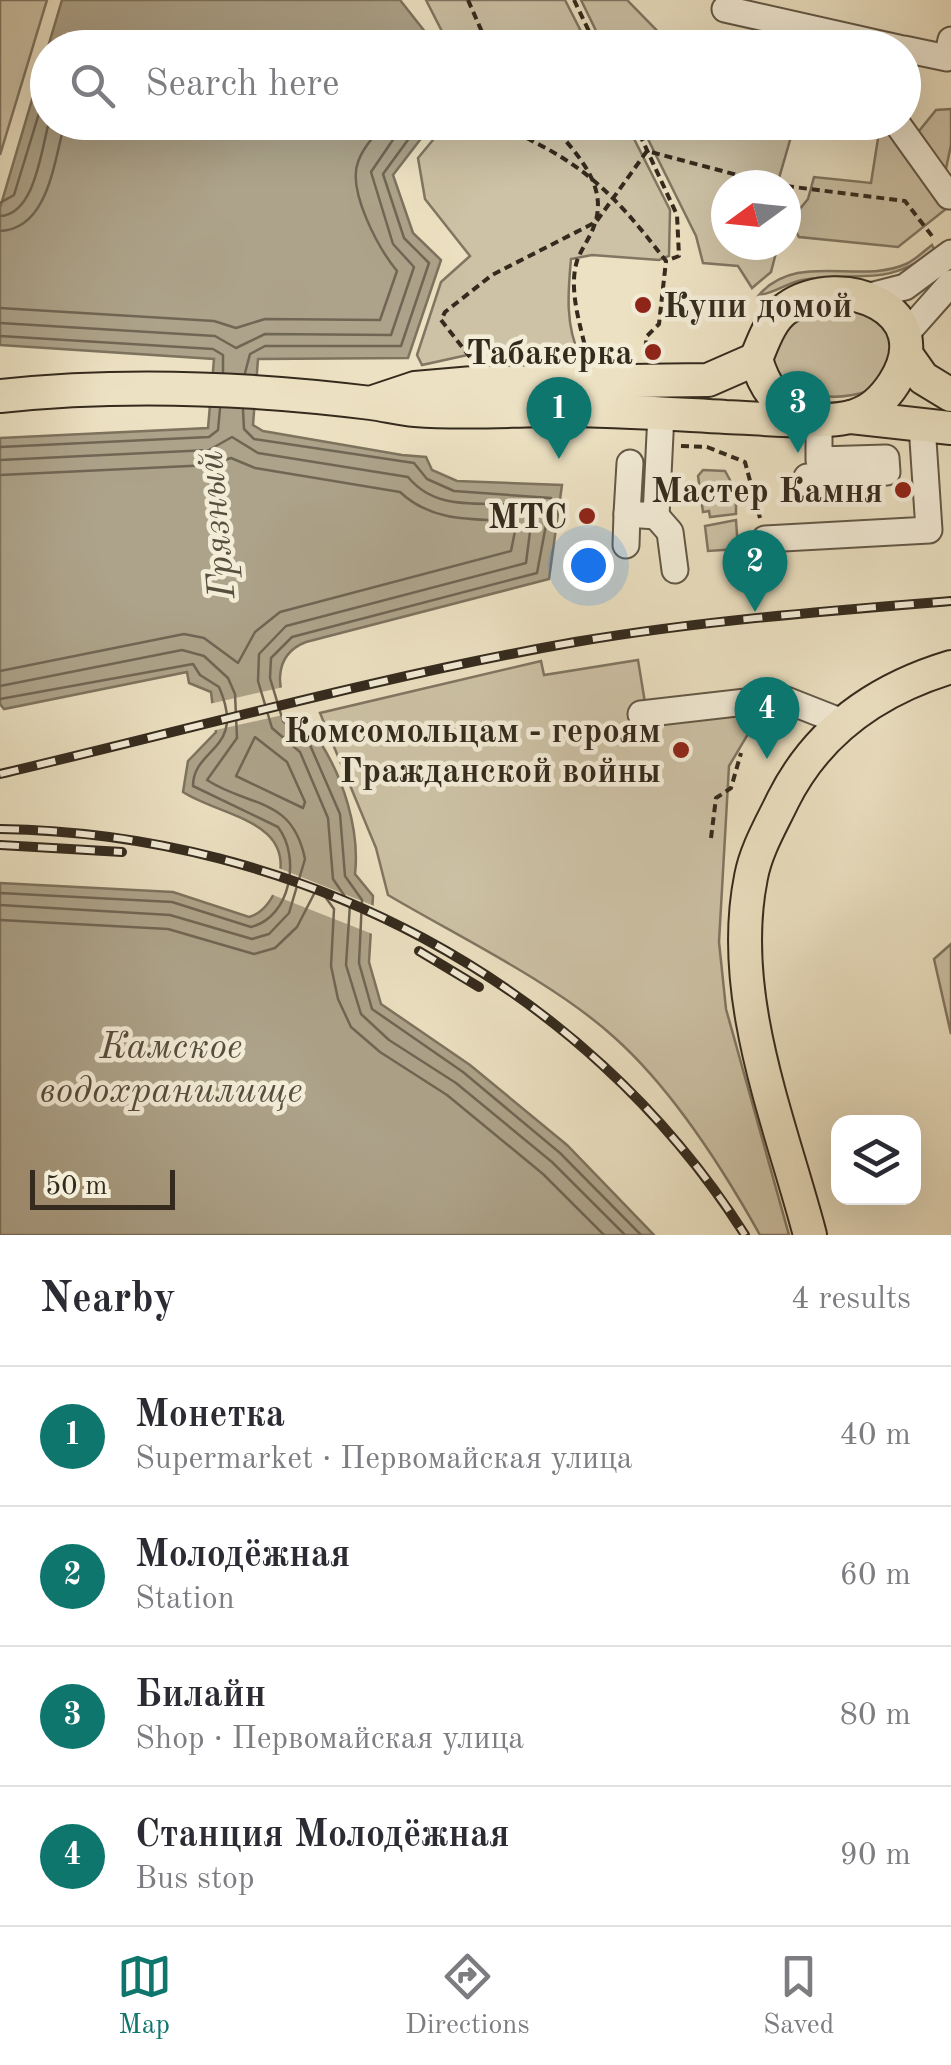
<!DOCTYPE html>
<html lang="en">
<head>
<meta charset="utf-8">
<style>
	:root { --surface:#fff; --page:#f2f2f3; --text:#2b2b33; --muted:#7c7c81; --line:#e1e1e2; --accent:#0f766e }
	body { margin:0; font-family:"Old Standard TT",serif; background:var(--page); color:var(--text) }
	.controls { position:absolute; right:30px; bottom:30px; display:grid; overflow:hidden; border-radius:20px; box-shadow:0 10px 40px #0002 }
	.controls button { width:90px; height:90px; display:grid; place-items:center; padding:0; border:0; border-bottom:2px solid var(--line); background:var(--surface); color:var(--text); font:50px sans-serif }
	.compass { position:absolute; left:711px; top:170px; width:90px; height:90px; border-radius:50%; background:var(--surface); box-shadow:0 10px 40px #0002; rotate:255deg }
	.scale { position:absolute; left:30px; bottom:25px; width:145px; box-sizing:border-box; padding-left:10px; border:5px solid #342a1d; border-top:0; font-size:28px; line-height:35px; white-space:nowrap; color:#342a1d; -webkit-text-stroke:8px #f3ecd7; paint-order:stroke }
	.you { position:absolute; left:588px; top:565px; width:35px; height:35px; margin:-25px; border:8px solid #fff; border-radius:50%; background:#1a73e8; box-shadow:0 0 0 15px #1a73e833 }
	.badge { display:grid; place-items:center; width:65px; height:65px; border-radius:50%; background:var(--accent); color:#fff; font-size:32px; font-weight:700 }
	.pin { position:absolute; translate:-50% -82px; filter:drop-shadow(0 2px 5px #0008) }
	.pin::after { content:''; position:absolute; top:52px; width:35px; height:30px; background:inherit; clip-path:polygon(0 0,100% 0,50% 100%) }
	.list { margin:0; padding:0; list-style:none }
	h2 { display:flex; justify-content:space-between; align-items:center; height:130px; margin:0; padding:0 40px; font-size:42px }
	h2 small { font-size:32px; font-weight:400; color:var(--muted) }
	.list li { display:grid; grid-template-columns:65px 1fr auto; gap:30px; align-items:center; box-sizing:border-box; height:140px; padding:0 40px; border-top:2px solid var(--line) }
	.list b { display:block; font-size:38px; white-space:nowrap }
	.list p { margin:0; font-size:32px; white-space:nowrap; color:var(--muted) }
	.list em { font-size:32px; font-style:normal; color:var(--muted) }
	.icon { flex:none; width:55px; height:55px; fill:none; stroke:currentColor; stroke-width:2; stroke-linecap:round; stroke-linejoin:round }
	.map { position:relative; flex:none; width:951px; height:1235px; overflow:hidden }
	.search { position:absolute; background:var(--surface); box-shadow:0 10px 40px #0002; left:30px; right:30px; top:30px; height:110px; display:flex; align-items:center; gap:25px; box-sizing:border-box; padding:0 35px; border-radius:55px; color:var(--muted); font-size:38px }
	.sheet { height:690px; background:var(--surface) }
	nav { display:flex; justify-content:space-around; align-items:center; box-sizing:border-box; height:140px; border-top:2px solid var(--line); background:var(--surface); font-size:28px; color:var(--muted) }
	nav a { display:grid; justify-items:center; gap:5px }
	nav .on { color:var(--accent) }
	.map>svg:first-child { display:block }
</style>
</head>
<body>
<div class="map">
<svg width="951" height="1235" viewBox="0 0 951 1235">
	<rect width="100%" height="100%" fill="#ece1c2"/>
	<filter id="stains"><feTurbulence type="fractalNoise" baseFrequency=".002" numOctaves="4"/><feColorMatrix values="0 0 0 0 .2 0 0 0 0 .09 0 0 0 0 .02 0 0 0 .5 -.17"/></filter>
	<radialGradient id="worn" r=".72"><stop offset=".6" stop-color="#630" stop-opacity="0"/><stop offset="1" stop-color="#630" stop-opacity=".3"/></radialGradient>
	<g fill="#cdc2a6" stroke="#807662" stroke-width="2.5">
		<path d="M0,0h47l-47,155z"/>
		<path d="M426,0h139l24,47h-139z"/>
		<path d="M581,0h46l46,47h-69z"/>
		<path d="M951,109v36l-10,47 10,13 -53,42 -99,-10 -9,-16 18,-22 6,-22 57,6 8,-51 36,4 21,-26z"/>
		<path d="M447,123h179l44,87 -1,46 -10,4 -67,-5 -21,4c-3,32 -6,67 9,97l-90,-6 -68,15 -5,-10 24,-73 29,-26 -45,-57 -7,-41z"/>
		<path d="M640,123h155l-18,62h-51v60h52l-7,27 -19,16 -14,-22 -35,-3 -7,-27z"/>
		<path d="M932,245l3,6c-53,38 -75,19 -133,29 -15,3 -29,14 -43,15 38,-44 100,-10 147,-31 9,-4 18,-13 26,-19z"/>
		<path d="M855,310c51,20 41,46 14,81 -36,11 -71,7 -96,-21l3,-36 31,-21z"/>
		<path d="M703,470l22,1 11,20v23l-26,3 -1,-6 -6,1 -5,-36z"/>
		<path d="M736,520l2,29 -30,2 -3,-25z"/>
		<path d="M638,660l10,61 98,-12 8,15 -25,42 -10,176 7,67 63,226h-29c-38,-68 -87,-145 -145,-197 -60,-55 -156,-101 -227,-143l-12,-47 -56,-135 221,-52 3,14z"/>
		<path d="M951,944v90l-17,-75z"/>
	</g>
	<g fill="#ada38a" stroke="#7d735e" stroke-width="2.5">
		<path d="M62,0h338l37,47h-389z"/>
		<path d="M47,49l1,73 385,1 -40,52 20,58 28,27 -33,98 -150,1 -5,66 10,6 139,24 24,2 6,13 25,11 105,4 -13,94 -243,63c-34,13 -31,50 -12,78 6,9 18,10 24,19 25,37 42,91 37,135l18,22 -4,66 12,42 89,61 97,80 87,90h-654v-352l173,9 76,25c15,-4 25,-20 29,-34 18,-63 -56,-66 -95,-91l5,-31 28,-29 -5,-40 -22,-9 -2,-11 -183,37 -4,-5v-266l208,-10 6,-69 -214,-14v-137z"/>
	</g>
	<g fill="#ece1c2">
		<path d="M288,686l8,26 -85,19 -2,-27z"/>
		<path d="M276,867l101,40 -2,28 -107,-42z"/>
	</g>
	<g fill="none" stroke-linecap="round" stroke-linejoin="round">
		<g stroke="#706654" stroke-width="2.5">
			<path d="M0,203l14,-8 34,-111"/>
			<path d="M0,216c35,-2 41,-65 49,-94"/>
			<path d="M0,231c49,-2 54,-71 65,-109"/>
			<path d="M0,308l214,13 22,7 29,-9 115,1 17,-49c-18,-22 -50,-80 -39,-109 5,-15 18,-28 28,-40"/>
			<path d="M0,323l215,13 21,12 29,-14 126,1 23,-68 -21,-23 -22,-72 34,-50"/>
			<path d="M0,336l213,13 10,6v17"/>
			<path d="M245,373l5,-19 15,-8h136l28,-83 -25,-25 -21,-64 38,-52"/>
			<path d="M243,410l1,19 10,10 160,24 13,16 27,12 97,7 -14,75 -245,64 -21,21 -1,20 13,43 27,24 30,69 5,62 17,24 -3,63 13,46 91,63 97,81 81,82"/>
			<path d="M0,447l209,-10 9,-7 2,-21"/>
			<path d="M0,460l209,-10 23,-13 26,16 150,24c33,40 83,20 125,31l-7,55 -240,63 -27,28 -1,27 14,47 28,24 28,66 5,61 17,25 -4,61 15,49 28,26 67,43 96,79 73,73"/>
			<path d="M0,475l210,-10 21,-7 24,10 145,24c32,30 71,27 112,29l4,5 -5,25 -231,61 -25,20 -17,31 -34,-25 -20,-4 -184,37"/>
			<path d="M0,686l182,-36 22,6 24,22 7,16 2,44 -30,42c43,28 85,16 98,79l-16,54 -20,21 -17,5 -82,-24 -170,-10"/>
			<path d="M0,699l193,-35 7,11 19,12c28,64 -26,60 -26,99l85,41c23,30 13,90 -27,100l-79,-25 -172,-9"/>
			<path d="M255,737l32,25 18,40 -2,6 -67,-32z"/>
			<path d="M0,920l168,9 86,25 21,-6 22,-21 18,-35 6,-1 13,18 -3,57 7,33 13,28 29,25 67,43 96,79 61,61"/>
		</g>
		<defs>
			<g id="minor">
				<path d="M725,9l173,39"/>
				<path d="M904,49l43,9 4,-18"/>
				<path d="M896,122l53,74"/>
				<path d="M866,297l39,-10 46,-34"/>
				<path d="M905,335l46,-52"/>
				<path d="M630,463l-3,51 29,2 5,-102"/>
				<path d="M807,477l80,-5 -1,-14 -67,2v-43"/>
				<path d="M656,516l14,16 5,38"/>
				<path d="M765,539l164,-9 -7,-105"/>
				<path d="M626,545l1,-31"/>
				<path d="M641,714l140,-16 61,24"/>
			</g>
			<g id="major">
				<path d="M906,354l17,24 28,17"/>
				<path d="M0,396c121,-13 250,-8 371,7 15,2 29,6 44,7 48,4 97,0 144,0 56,0 111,4 167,7 34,1 97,8 128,-1 18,-5 31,-19 40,-33 47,-74 -53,-113 -107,-75 -16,10 -24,34 -31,51 8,28 21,46 47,58"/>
				<path d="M376,401l39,-13 58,-5 235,-3 48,-21"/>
				<path d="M851,417l100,11"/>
				<path d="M810,1235c-30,-114 -83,-239 -59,-358 5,-27 20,-52 32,-77 35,-70 95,-111 168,-133"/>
			</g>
		</defs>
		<use href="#minor" stroke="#625846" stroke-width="29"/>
		<use href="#major" stroke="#342a1d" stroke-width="36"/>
		<g stroke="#342a1d" stroke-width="4" stroke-dasharray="8 5" stroke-linecap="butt">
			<path d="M468,0l21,48"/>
			<path d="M574,0l23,48"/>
			<path d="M491,122c88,37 118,65 175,139l-7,63 -12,12 -3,21"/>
			<path d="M550,122c24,30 60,62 44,104 -4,12 -13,23 -17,35 -9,29 4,66 10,94"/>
			<path d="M634,122l43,93 2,41 -13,5"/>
			<path d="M786,186l119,15 27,35"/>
			<path d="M470,357l-29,-37 4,-8 47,-37 104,-53 51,-71 128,34"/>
			<path d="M681,446l26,1 38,15 15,56"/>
			<path d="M768,561l3,28"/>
			<path d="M711,838l5,-40 15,-10 10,-35"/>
		</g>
		<use href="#minor" stroke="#f3ecd7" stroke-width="25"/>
		<use href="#major" stroke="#ece1c2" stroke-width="32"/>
		<defs>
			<g id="rail">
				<path d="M0,774c191,-45 382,-98 575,-132 124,-21 251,-31 376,-41"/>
				<path d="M0,829c297,4 584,152 745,406"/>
				<path d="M0,845l122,7"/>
				<path d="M419,951l60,36"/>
			</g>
		</defs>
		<use href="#rail" stroke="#342a1d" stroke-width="10"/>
		<use href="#rail" stroke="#f3ecd7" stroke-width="6" stroke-dasharray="19" stroke-linecap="butt"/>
	</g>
	<g fill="#8f2418" stroke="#f3ecd7" stroke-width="4">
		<circle cx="643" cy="305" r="10"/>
		<circle cx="653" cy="352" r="10"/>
		<circle cx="903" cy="490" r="10"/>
		<circle cx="587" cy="516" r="10"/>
		<circle cx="681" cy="750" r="10"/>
	</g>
	<g text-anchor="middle" stroke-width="9" stroke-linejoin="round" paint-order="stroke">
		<g font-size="35" font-weight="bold" fill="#342a1d" stroke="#f3ecd7" text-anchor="end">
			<text x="663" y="317" text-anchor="start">Купи домой</text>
			<text x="633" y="364">Табакерка</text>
			<text x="883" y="502">Мастер Камня</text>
			<text x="567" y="528">МТС</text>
			<text x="661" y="742">Комсомольцам - героям<tspan x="661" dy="40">Гражданской войны</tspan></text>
		</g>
		<g font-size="38" font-style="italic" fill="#584e3e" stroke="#f3ecd7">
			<text transform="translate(215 525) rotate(-95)" y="13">Грязный</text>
			<text x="171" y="1058">Камское<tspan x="171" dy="44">водохранилище</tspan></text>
		</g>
	</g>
	<rect width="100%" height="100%" filter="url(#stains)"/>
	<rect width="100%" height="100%" fill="url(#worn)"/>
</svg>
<div class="controls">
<button><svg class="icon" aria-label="layers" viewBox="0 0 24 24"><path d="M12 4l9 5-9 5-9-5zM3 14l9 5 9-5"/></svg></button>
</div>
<svg class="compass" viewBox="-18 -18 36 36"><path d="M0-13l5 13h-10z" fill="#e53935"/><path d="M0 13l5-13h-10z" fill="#7c7c81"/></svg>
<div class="scale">50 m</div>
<div class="you"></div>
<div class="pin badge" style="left:559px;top:459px">1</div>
<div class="pin badge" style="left:755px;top:612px">2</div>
<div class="pin badge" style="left:798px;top:453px">3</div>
<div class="pin badge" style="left:767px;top:759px">4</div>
<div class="search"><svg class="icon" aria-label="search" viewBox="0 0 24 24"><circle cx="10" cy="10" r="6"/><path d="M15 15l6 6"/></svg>Search here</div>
</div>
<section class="sheet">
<h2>Nearby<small>4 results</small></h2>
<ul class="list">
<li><span class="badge">1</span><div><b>Монетка</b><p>Supermarket · Первомайская улица</p></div><em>40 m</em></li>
<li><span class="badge">2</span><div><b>Молодёжная</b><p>Station</p></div><em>60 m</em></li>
<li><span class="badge">3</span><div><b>Билайн</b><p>Shop · Первомайская улица</p></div><em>80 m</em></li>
<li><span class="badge">4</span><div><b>Станция Молодёжная</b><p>Bus stop</p></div><em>90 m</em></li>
</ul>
</section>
<nav>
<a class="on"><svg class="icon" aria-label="map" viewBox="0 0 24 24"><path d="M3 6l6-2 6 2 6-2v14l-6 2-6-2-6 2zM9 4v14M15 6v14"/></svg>Map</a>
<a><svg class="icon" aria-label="directions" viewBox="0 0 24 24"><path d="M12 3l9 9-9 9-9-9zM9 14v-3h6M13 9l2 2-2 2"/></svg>Directions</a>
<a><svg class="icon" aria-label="saved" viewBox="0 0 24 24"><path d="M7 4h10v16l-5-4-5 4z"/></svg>Saved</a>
</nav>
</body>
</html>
